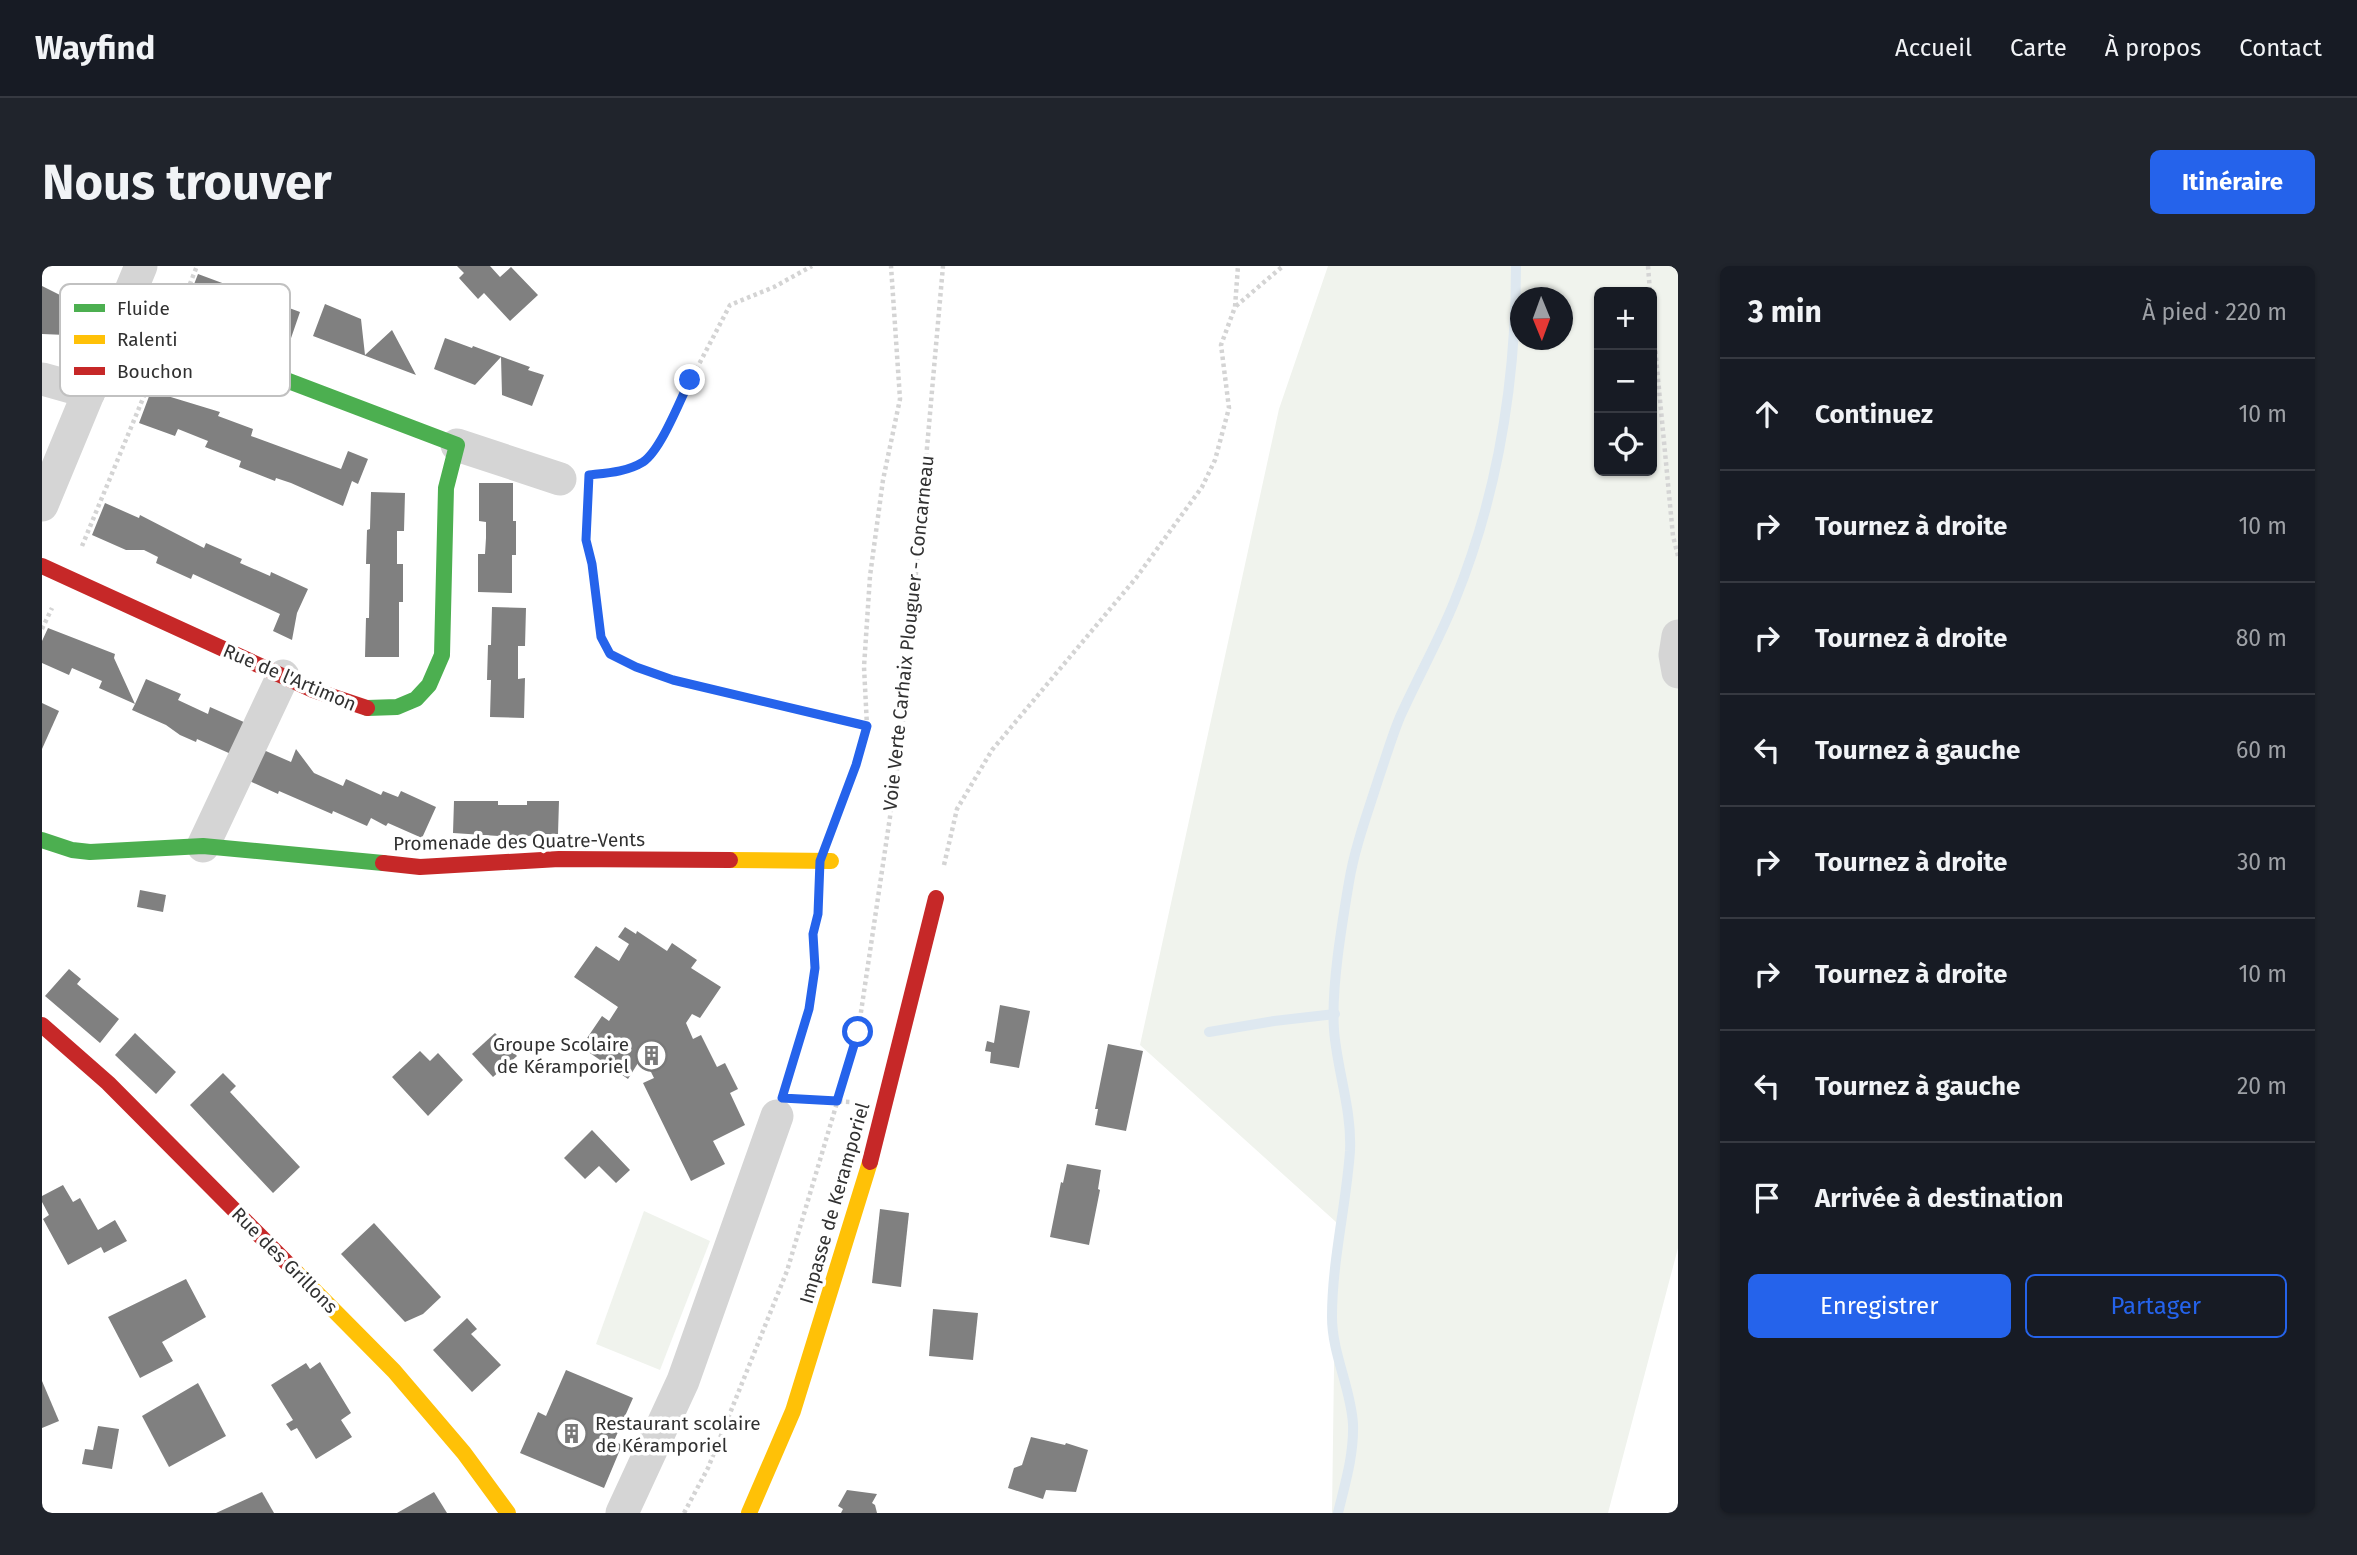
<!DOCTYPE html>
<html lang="fr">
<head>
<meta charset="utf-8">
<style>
	:root { --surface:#171b24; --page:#20242c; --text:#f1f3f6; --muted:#9ea1a6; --line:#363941; --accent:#2563eb }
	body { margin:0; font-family:"Fira Sans",sans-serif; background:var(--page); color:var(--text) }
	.controls { position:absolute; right:21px; top:21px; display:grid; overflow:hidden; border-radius:10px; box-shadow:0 2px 5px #0004 }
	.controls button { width:63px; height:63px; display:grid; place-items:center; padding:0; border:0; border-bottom:2px solid var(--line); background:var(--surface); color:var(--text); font:35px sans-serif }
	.compass { position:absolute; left:1468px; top:21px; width:63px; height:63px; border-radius:50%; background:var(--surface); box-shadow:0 2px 5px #0004; rotate:179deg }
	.stop { position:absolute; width:21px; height:21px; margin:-16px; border:5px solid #2563eb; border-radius:50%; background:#fff }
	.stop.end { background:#2563eb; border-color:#fff; box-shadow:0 2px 7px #0008 }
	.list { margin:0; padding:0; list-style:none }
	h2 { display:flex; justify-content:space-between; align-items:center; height:91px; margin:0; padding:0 28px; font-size:30px }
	h2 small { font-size:23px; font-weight:400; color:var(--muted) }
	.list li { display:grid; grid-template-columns:46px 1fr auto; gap:21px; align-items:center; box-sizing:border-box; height:112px; padding:0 28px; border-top:2px solid var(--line) }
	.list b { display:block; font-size:26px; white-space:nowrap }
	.list em { font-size:23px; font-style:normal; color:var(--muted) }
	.actions { display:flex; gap:14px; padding:21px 28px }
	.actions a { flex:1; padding:16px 0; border:2px solid var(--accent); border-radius:10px; text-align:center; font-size:24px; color:var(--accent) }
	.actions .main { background:var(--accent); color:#fff }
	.icon { flex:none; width:38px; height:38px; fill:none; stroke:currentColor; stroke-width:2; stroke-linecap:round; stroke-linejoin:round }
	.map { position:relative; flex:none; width:1636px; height:1247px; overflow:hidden; border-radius:10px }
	header { display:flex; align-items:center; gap:42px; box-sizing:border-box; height:98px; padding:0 35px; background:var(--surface); border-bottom:2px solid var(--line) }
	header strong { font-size:33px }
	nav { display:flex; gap:38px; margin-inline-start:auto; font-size:24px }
	.intro { display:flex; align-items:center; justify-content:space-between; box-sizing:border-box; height:168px; padding:0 42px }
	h1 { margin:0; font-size:49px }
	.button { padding:18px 32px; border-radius:10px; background:var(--accent); color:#fff; font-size:24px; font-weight:700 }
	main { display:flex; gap:42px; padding:0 42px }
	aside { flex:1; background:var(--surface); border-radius:10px; box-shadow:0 2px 5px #0004 }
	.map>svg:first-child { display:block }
</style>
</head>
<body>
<header>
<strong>Wayfind</strong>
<nav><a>Accueil</a><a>Carte</a><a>À propos</a><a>Contact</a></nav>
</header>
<div class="intro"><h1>Nous trouver</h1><a class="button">Itinéraire</a></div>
<main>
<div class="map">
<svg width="1636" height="1247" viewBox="0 0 1636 1247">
	<rect width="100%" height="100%" fill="#fff"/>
	<g fill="#f0f3ed" fill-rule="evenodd">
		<path d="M1286,0h350v982l-70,265h-276l4,-291 -196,-177 139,-636zM1557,26h53v179h-53zM1478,32h42v42h-42z"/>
		<path d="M602,945l66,30 -50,129 -64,-26z"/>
	</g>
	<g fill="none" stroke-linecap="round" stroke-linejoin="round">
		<g stroke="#dee8f0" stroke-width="10">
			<path d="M1167,766l65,-11 61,-7"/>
			<path d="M1296,1247c7,-29 16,-58 15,-89 -2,-36 -21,-70 -21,-107 0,-56 14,-110 18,-166 2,-42 -13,-81 -16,-121 -3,-42 8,-106 15,-148 6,-36 19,-70 30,-105 7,-20 13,-41 21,-60 18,-40 39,-77 55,-117 43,-106 61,-220 61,-334"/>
		</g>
	</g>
	<g fill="#808080">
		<path d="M415,0h33l10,11 11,-10 27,28 -28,26 -26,-28 -6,6 -19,-21 5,-5z"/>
		<path d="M156,8l35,13 2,-3 31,12 -1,3 35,13 -11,32 -36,-14 2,-6 -30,-12 -3,7 -36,-14z"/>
		<path d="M0,20l26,13 -2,36 -24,-1z"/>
		<path d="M283,38l36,15 4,36 27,-25 24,45 -103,-39z"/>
		<path d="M403,72l27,10 1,-2 57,21 -2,3 16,5 -12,31 -30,-11 -1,-38 -26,28 -41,-16z"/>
		<path d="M109,125l69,21 -2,4 35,13 -2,7 90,33 7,-18 20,8 -10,25 -6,-3 -9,25 -52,-23 -15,-5 -1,3 -36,-14 2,-6 -36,-14 3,-6 -30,-12 -3,7 -36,-13z"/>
		<path d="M437,217h34v38h3v34h-4v38l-34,-1v-38h7l1,-16v-16l-7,-1z"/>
		<path d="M329,226l34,1 -1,38h-7v33h6v38h-4v55h-34l1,-39h3l1,-54h-4l1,-34 3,-1z"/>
		<path d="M63,237l34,15 1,-3 64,33 2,-5 36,16 -2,4 30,13 1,-4 37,17 -11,24 -5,27 -19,-9 7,-17 -87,-40 -2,5 -35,-16 2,-6 -14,-7h-18l-34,-15z"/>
		<path d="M450,341l34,1 -1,38h-7v33l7,-1 -1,40 -34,-1 1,-37h-4l1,-35h3z"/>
		<path d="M6,362l67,26 -1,4 21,46 11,-25 35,15 -3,6 30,14 2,-7 36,16 -15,31 -34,-15 -1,3 -16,-7 -14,-10 -34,-15 3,-6 -36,-16 3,-7 -30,-13 -3,7 -27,-12v-22z"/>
		<path d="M0,437l17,8 -17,38z"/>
		<path d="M217,482l32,14 5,-13 18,24 29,13 3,-7 35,16 2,-4 15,6 3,-6 35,16 -14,31 -34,-15 -2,3 -15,-8 -4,8 -34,-15 -1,3 -53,-23 -1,3 -33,-15z"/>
		<path d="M412,535h44v4h29v-4h32l-1,33 -46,3 -59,-4z"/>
		<path d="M98,624l26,5 -3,17 -26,-5z"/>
		<path d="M583,661l11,7 1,-3 30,20 5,-8 25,17 -6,8 30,19 -21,31 -8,-4 -6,9 7,16 8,-4 16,32 8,-4 13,26 -8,4 15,32 -32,16 12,23 -34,17 -48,-98 11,-5 -3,-6 -13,-9 -10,16 -47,-32 21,-31 7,5 9,-14 -44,-30 22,-31 23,15 10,-17 -11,-7z"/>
		<path d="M27,703l12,10 -4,5 42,35 -19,24 -55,-47z"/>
		<path d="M958,739l30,6 -11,57 -29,-5 1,-11 -6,-1 2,-10 7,2z"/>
		<path d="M93,767l41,39 -20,22 -41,-39z"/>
		<path d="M453,767l22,23 -24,21 -21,-23z"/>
		<path d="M1066,778l35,7 -17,80 -31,-6 3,-16h-3z"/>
		<path d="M378,785l10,10 8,-8 25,27 -35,36 -36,-39z"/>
		<path d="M181,807l13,13 -6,6 70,75 -27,26 -83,-88z"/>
		<path d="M550,864l38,40 -14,13 -17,-17 -14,13 -21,-21z"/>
		<path d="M1025,898l34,6 -3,19 2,1 -11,55 -39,-8 11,-55 2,1z"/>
		<path d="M21,919l10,17 7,-4 18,32 17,-10 12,21 -23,12 -3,-6 -33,18 -25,-46 6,-4 -7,-13v-6z"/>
		<path d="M838,943l29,4 -8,74 -29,-4z"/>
		<path d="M332,957l67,74 -18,17 -18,8 -64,-68z"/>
		<path d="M144,1013l20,38 -44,25 11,19 -33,17 -32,-61z"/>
		<path d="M891,1043l45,4 -5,47 -44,-4z"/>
		<path d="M425,1052l10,11 -6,5 30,31 -29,27 -39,-42z"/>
		<path d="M278,1096l31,51 -10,7 11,17 -36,22 -19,-31 -6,3 -5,-7 7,-4 -22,-35 35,-22 4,6z"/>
		<path d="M524,1104l67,28 -19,43 8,4 -18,43 -84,-35 18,-41 8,4z"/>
		<path d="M0,1115l17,40 -17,7z"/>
		<path d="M156,1117l28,53 -57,31 -27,-51z"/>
		<path d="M56,1160l21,3 -7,40 -30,-5 3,-15 8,1z"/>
		<path d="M989,1171l34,8 1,-2 22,7 -12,42 -30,-2 -3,9 -35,-11 6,-20 8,-3z"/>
		<path d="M805,1224l30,4 -5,9 3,2 2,8h-36l2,-4 -5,-3z"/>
		<path d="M220,1226l12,21h-58z"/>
		<path d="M392,1226l13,21h-50z"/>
	</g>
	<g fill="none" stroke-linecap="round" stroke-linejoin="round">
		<g stroke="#d4d4d4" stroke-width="4.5" stroke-dasharray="3.5 3.5" stroke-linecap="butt">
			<path d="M1606,0l2,26"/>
			<path d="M140,38l15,-38"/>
			<path d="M1194,40l47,-40"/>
			<path d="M1610,50l21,220 5,20"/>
			<path d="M549,209c23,-3 45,-5 62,-23l77,-147 44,-18 38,-21"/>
			<path d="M546,230l-2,44 6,24 9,73 9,18 26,12 37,13 194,46"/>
			<path d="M40,280l74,-179"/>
			<path d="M0,363l10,-21"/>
			<path d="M790,560l24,-61 11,-39 -3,-59 6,-91 13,-96 17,-81 -9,-133"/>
			<path d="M902,599l13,-56 35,-59 144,-172 66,-91 13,-27 14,-52 -8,-63 14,-38 3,-41"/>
			<path d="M744,820l23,-77 6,-41 -2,-34 6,-38"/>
			<path d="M762,833l47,3"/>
			<path d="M642,1247l24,-45 79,-197 71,-239 43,-289 42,-477"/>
		</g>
		<g stroke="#d5d5d5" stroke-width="33">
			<path d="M0,113l47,13"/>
			<path d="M415,179l103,34"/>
			<path d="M0,239l99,-239"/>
			<path d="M1636,370l-3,19 3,17"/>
			<path d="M161,580l80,-170"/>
			<path d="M580,1247l61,-132 94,-265"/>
		</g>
		<g stroke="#4caf50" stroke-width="16">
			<path d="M78,51l337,128 -11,43 -4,167 -13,30 -13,14 -19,8 -30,1"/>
			<path d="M0,574l30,10 18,2 113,-6 180,17"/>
		</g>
		<g stroke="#ffc107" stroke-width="16">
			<path d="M688,594l101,1"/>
			<path d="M253,1005l99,100 70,82 44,60"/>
			<path d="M707,1247l44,-102 77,-249"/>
		</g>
		<g stroke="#c62828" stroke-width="16">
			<path d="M0,300l271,124 54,18"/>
			<path d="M341,597l37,4 139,-8 171,1"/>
			<path d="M0,759l66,58 187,188"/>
			<path d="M828,896l66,-264"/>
		</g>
	</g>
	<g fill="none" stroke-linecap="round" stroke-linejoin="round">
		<path stroke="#2563eb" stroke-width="9" d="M648,114c-10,20 -29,70 -47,82 -16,10 -36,11 -54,13l-3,65 6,24 9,73 9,17 26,13 37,13 194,46 -11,39 -36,96 -2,53 -5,20 2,34 -6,41 -27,89 55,3 21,-69"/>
	</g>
	<defs>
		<symbol id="building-ring" viewBox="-11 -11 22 22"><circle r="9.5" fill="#fff" stroke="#797979" stroke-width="1.5"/><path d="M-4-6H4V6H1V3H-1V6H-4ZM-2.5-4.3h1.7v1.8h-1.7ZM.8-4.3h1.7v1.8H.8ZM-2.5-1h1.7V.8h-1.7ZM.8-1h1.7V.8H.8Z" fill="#797979"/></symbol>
	</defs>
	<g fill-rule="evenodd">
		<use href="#building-ring" x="592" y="772" width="35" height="35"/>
		<use href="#building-ring" x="512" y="1150" width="35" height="35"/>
	</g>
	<g text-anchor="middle" stroke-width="7" stroke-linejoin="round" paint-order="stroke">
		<g font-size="19" fill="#313131" stroke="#fff">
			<text transform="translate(866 367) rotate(-84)" y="7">Voie Verte Carhaix Plouguer - Concarneau</text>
			<text transform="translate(248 411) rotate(23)" y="7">Rue de l'Artimon</text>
			<text transform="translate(477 575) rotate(-1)" y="7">Promenade des Quatre-Vents</text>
			<text transform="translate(792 937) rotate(-74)" y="7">Impasse de Keramporiel</text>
			<text transform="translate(243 994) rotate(45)" y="7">Rue des Grillons</text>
		</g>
		<g font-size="19" fill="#313131" stroke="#fff" text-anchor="end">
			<text x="587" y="785">Groupe Scolaire<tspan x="587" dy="22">de Kéramporiel</tspan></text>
			<text x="553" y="1164" text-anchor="start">Restaurant scolaire<tspan x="553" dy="22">de Kéramporiel</tspan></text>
		</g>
	</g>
	<rect x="18" y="18" width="230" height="112" rx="10" fill="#fff" stroke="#c1c1c1" stroke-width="2"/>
	<rect x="32" y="38" width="31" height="8" fill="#4caf50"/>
	<rect x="32" y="69" width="31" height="9" fill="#ffc107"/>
	<rect x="32" y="101" width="31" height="8" fill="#c62828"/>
	<g font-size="19" fill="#313131">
		<text x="75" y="49">Fluide</text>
		<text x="75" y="80">Ralenti</text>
		<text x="75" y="112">Bouchon</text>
	</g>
</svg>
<div class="controls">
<button>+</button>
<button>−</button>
<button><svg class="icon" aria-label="locate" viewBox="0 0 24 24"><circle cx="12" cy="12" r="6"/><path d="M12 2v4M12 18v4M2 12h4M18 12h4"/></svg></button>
</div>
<svg class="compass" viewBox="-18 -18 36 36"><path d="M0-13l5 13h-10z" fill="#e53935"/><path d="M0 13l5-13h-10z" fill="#9ea1a6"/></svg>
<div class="stop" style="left:816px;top:766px"></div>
<div class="stop end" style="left:648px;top:114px"></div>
</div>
<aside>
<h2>3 min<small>À pied · 220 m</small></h2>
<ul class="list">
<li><svg class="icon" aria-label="ahead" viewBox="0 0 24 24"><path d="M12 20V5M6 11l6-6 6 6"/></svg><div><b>Continuez</b></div><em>10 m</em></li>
<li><svg class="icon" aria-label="right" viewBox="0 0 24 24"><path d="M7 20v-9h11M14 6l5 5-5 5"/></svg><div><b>Tournez à droite</b></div><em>10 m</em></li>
<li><svg class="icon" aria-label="right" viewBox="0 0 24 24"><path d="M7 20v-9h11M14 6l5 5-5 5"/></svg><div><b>Tournez à droite</b></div><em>80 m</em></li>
<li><svg class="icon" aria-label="left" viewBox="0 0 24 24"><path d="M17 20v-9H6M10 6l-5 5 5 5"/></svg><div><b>Tournez à gauche</b></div><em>60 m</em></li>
<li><svg class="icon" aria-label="right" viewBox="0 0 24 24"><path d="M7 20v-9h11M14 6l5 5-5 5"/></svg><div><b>Tournez à droite</b></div><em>30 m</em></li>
<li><svg class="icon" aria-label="right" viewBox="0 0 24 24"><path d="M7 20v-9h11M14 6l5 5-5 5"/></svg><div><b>Tournez à droite</b></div><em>10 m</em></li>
<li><svg class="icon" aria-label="left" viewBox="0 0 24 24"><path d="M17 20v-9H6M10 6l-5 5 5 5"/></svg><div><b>Tournez à gauche</b></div><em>20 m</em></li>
<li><svg class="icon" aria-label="arrive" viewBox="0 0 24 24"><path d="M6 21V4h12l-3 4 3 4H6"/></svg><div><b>Arrivée à destination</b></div></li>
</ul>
<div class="actions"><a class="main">Enregistrer</a><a>Partager</a></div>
</aside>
</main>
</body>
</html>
